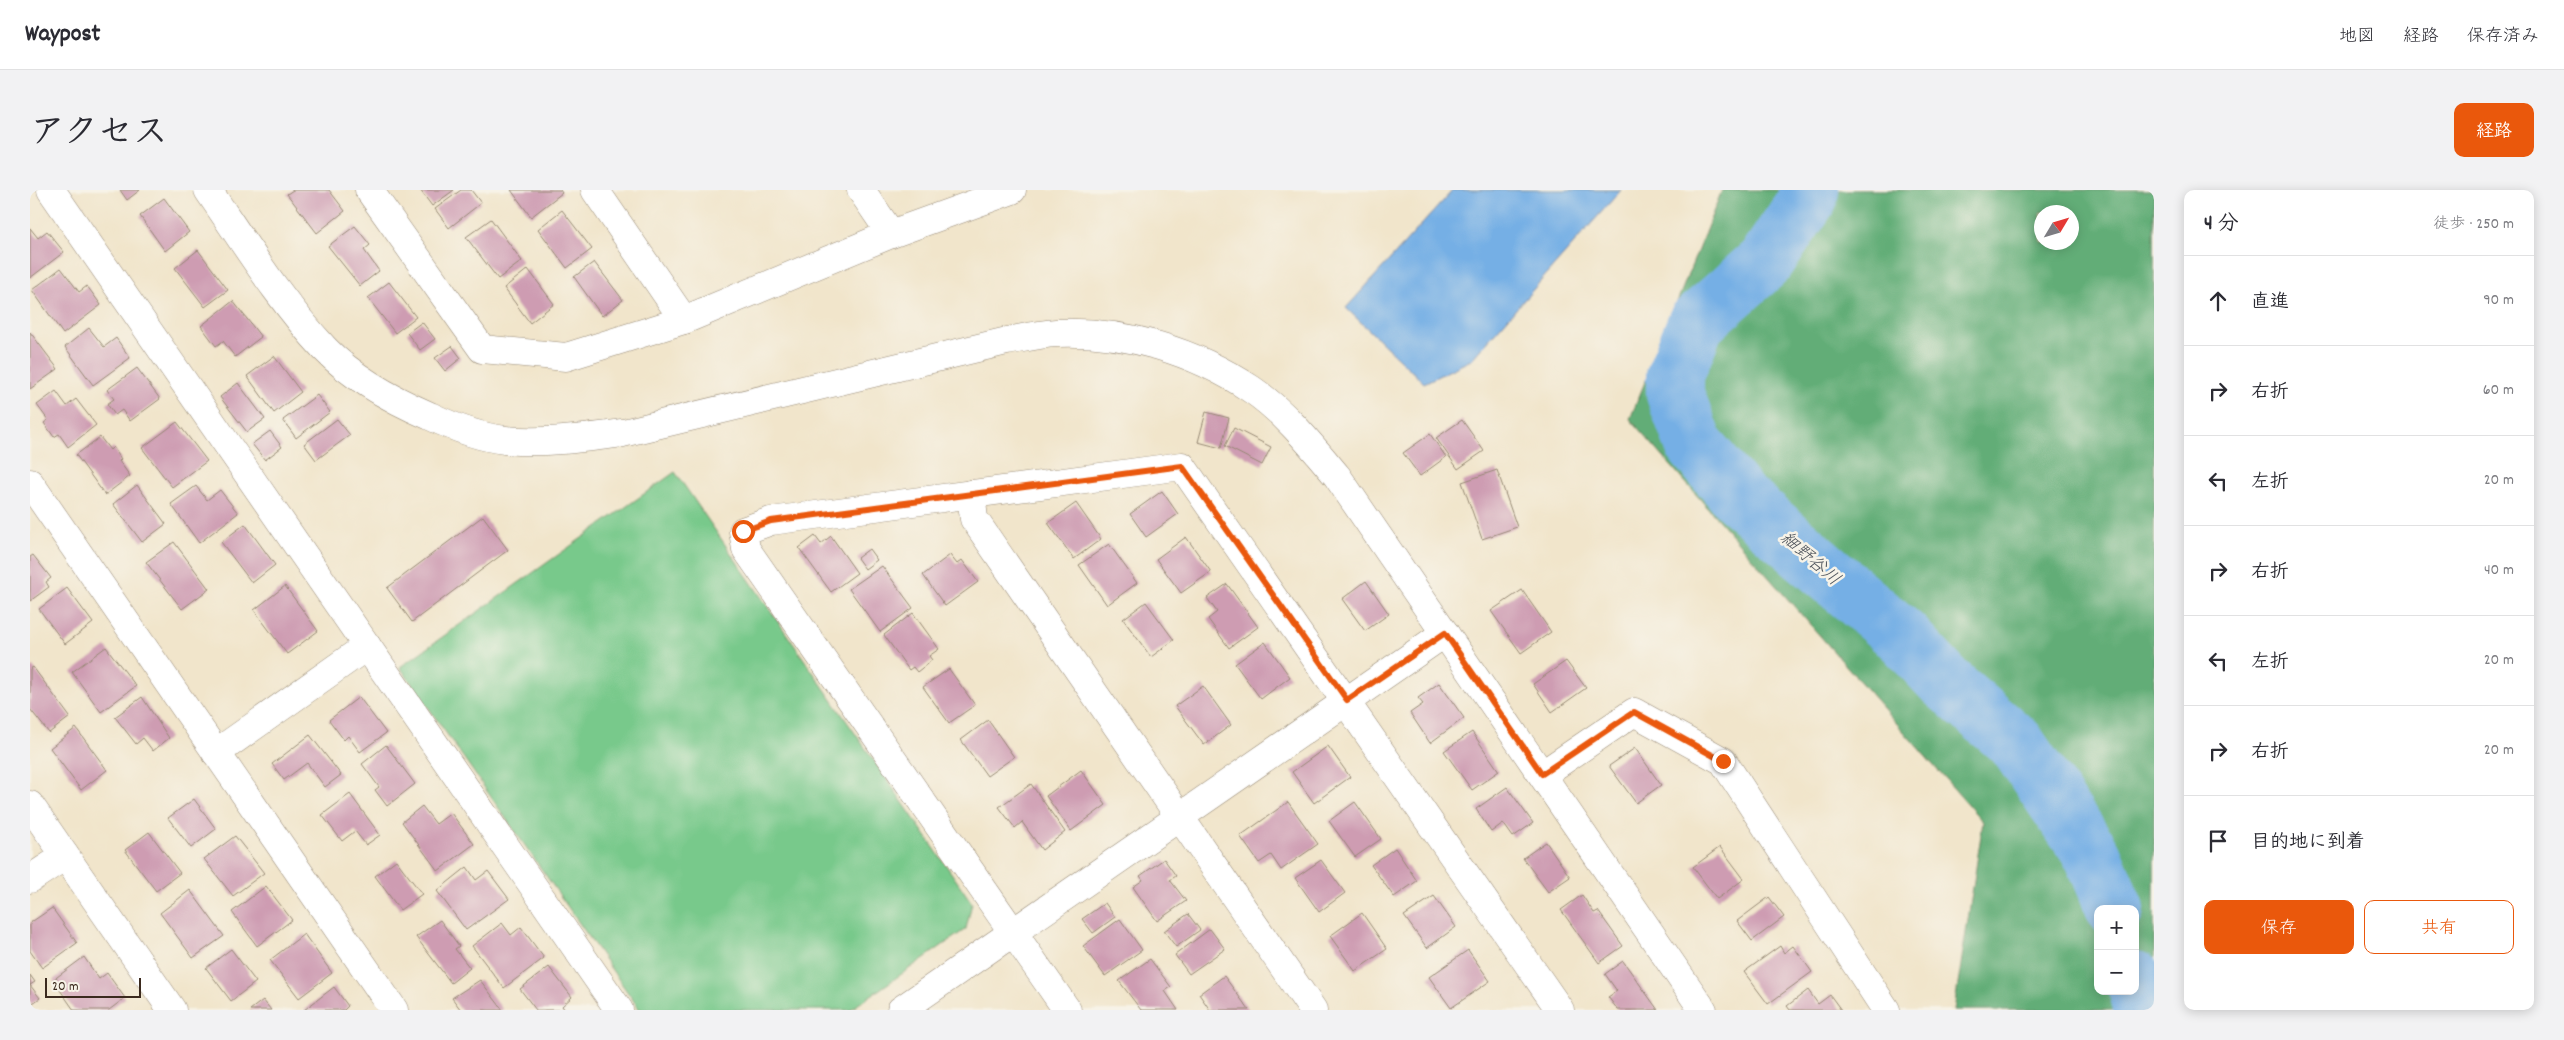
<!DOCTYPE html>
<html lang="ja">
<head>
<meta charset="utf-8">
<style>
	:root { --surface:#fff; --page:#f2f2f3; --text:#2b2b33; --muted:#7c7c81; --line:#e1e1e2; --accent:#ea580c }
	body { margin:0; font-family:Dekko,"Klee One",sans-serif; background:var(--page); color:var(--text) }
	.controls { position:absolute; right:15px; bottom:15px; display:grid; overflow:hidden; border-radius:10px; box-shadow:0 2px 12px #0003 }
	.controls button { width:45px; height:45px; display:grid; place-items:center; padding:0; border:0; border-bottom:1px solid var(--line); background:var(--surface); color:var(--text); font:25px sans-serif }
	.compass { position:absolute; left:2004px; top:15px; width:45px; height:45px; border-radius:50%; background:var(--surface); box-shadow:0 2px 12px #0003; rotate:52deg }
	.scale { position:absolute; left:15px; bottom:12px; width:96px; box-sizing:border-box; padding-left:5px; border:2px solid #3b2a1e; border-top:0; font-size:14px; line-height:18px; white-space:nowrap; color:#3b2a1e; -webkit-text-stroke:4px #f7f3e8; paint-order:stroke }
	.stop { position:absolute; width:15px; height:15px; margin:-11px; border:4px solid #ea580c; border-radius:50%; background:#fff }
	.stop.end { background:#ea580c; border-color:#fff; box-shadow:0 1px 5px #0008 }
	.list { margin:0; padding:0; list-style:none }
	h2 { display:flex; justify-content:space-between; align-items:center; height:65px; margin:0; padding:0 20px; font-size:21px }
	h2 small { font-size:16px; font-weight:400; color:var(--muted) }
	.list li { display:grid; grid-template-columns:32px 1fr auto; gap:15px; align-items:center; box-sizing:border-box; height:90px; padding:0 20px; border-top:1px solid var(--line) }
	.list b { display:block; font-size:19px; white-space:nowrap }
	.list em { font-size:16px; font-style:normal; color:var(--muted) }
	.actions { display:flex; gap:10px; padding:15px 20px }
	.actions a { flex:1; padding:11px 0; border:1px solid var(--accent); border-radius:10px; text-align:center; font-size:18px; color:var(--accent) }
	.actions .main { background:var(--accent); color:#fff }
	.icon { flex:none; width:28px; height:28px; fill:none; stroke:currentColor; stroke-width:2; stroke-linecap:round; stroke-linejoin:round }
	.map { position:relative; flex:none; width:2124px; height:820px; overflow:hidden; border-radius:10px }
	header { display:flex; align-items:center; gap:30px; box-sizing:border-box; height:70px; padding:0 25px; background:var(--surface); border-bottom:1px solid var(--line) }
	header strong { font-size:24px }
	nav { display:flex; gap:28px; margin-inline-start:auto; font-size:18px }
	.intro { display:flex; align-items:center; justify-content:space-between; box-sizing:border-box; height:120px; padding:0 30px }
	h1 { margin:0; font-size:35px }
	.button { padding:12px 22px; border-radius:10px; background:var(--accent); color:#fff; font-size:18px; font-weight:700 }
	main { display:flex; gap:30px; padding:0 30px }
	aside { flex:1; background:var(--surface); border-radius:10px; box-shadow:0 2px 12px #0003 }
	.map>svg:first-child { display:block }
</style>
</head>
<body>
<header>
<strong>Waypost</strong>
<nav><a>地図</a><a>経路</a><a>保存済み</a></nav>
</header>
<div class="intro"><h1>アクセス</h1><a class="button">経路</a></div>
<main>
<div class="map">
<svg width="2124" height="820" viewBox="0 0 2124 820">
	<rect width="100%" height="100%" fill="#f7f3e8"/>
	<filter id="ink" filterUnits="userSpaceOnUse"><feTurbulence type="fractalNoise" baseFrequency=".02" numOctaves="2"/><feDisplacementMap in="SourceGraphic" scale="10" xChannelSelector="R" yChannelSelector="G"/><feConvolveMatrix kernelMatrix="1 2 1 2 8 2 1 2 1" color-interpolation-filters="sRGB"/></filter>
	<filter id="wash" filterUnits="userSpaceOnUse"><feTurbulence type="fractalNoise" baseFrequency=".0096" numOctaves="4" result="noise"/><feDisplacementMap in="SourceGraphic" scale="20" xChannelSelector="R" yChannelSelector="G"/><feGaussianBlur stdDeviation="1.12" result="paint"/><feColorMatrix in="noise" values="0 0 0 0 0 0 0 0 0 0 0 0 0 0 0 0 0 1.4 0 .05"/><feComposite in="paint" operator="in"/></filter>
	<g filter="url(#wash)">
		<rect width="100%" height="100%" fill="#f1e5cb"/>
		<path fill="#78c98b" stroke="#5a7a54" d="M645,282l297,431 -6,26 -116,81h-210l-240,-343z"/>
		<path fill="#62ad77" stroke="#4e6c4a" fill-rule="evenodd" d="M1692,0h432v820h-200l29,-188 -353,-403zM2011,22h30v30h-30zM2068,719h37v82h-37z"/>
		<path fill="#75afe5" stroke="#586c82" d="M1423,0h168l-150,170 -47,23 -78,-75z"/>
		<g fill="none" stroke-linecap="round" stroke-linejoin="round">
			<g stroke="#75afe5" stroke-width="58">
				<path d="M1780,0l-1,7 -43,64 -70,62 -21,52v19l19,50 45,53 164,140 41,44 72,62 77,113 22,53"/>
				<path d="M2105,790l8,30"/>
			</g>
		</g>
		<g id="blocks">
			<g fill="#ce9cb2">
				<path d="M90,0h20l-13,10z"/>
				<path d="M263,0h36l16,21 -28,22 -30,-39z"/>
				<path d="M390,0h34l-22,16z"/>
				<path d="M431,0h10l10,13 -32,25 -14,-19z"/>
				<path d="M481,0h49l2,3 -31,24z"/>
				<path d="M134,8l25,34 -24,19 -25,-35z"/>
				<path d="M532,20l30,39 -25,19 -29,-39z"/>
				<path d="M461,29l31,42 -24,18 -32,-42z"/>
				<path d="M325,36l15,19 -6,5 15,21 -19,15 -32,-40z"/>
				<path d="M0,38l8,10 9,-7 17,21 -34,26z"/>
				<path d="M168,60l30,40 -23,17 -30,-39z"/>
				<path d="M564,72l29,38 -21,16 -28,-39z"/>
				<path d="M31,78l18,24 8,-6 14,19 -38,29 -31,-44z"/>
				<path d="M498,79l26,35 -24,19 -26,-35z"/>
				<path d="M359,92l27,35 -21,16 -27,-35z"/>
				<path d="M203,111l28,36 -26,20 -12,-16 -7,5 -15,-20z"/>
				<path d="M392,132l13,17 -15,11 -13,-17z"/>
				<path d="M59,138l15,19 12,-9 14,20 -37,27 -28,-38z"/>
				<path d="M0,142l28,37 -28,20z"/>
				<path d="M422,156l9,12 -16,13 -10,-13z"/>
				<path d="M244,166l27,36 -27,21 -27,-37z"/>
				<path d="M107,178l23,31 -30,22 -8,-11 -7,5 -8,-11 7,-5 -7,-9z"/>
				<path d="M208,193l27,36 -18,13 -27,-35z"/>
				<path d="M26,201l11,15 9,-7 20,26 -28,22 -9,-13 -5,3 -10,-14 4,-3 -11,-15z"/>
				<path d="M287,205l13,17 -34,26 -13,-18z"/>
				<path d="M1176,222l23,6 -8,30 -23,-6z"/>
				<path d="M307,229l13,16 -34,25 -12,-16z"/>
				<path d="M1432,230l22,31 -26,18 -22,-31z"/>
				<path d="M147,232l30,39 -35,26 -30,-39z"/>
				<path d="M1204,238l37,19 -9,18 -37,-19z"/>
				<path d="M240,241l12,16 -17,13 -13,-16z"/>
				<path d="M1400,244l16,23 -26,19 -17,-23z"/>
				<path d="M70,247l10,13 3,-3 8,12 -2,2 11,15 -25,19 -29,-40z"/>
				<path d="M1467,280l20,57 -35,12 -20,-57z"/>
				<path d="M107,295l29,39 -24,18 -29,-38z"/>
				<path d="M166,296l11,14 13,-10 18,23 -39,30 -28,-39z"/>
				<path d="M1132,301l16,23 -32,23 -16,-23z"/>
				<path d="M1046,313l25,36 -27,20 -26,-36z"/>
				<path d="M453,326l25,34 -96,72 -25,-34z"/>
				<path d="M215,334l30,41 -23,18 -31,-41z"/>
				<path d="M785,346l6,8 10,-8 26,37 -26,19 -32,-44z"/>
				<path d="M1156,347l25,35 -30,21 -25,-34z"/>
				<path d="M144,352l35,47 -27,20 -36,-47z"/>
				<path d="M1079,354l28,39 -30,22 -28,-40z"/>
				<path d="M839,359l8,11 -12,9 -8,-11z"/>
				<path d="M3,365l18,23 -5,4 3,5 -19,14v-44z"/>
				<path d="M920,365l7,9 5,-4 16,22 -33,24 -22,-31z"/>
				<path d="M852,376l31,42 -33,24 -31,-43z"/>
				<path d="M1336,391l23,33 -24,17 -23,-32z"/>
				<path d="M1197,394l31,43 -29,21 -21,-29 9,-7 -10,-14z"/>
				<path d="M255,396l33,45 -31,23 -33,-44z"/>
				<path d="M37,398l26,35 -28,21 -26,-35z"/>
				<path d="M1492,400l29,42 -30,21 -30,-42z"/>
				<path d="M1116,412l28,38 -23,17 -28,-38z"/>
				<path d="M883,423l26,36 -10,7 3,4 -15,12 -4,-5 -4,3 -25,-35z"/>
				<path d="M1235,452l25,35 -29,22 -26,-35z"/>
				<path d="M76,457l30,39 -35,26 -29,-40z"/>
				<path d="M1536,471l20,27 -34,24 -19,-28z"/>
				<path d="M3,477l37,50 -21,16 -19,-24v-40z"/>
				<path d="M919,479l26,36 -26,18 -26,-36z"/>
				<path d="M1409,493l25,35 -34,25 -20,-30 13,-9 -5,-6z"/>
				<path d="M1173,496l28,39 -27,20 -29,-39z"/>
				<path d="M112,507l27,41 -16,13 -10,-13 -7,6 -21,-27z"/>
				<path d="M329,507l27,36 -26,19 -12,-16 -4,4 -15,-20z"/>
				<path d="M958,530l26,37 -27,19 -26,-36z"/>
				<path d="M46,538l31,42 -26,20 -31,-42z"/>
				<path d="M1442,542l27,39 -27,19 -28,-39z"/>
				<path d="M280,545l31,40 -16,12 -18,-24 -23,17 -12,-16z"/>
				<path d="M356,555l29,39 -28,22 -12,-16 4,-3 -17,-23z"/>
				<path d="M1298,556l22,31 -36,26 -22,-31z"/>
				<path d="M1605,558l26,37 -25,18 -27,-37z"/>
				<path d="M1051,580l25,35 -35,26 -25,-35z"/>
				<path d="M1001,594l34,48 -23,18 -20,-28 -7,6 -16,-21z"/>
				<path d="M1477,597l26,36 -20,14 -10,-14 -12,9 -15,-23z"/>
				<path d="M320,604l30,41 -14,10 -11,-14 -13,10 -20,-26z"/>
				<path d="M164,609l22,30 -25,19 -23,-30z"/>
				<path d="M1258,612l30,42 -37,26 -10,-15 -12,8 -19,-27z"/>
				<path d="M1325,612l26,37 -26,18 -26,-36z"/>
				<path d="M392,616l14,18 15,-11 23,31 -36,27 -36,-49z"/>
				<path d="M119,642l31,41 -24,18 -31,-41z"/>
				<path d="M205,646l29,37 -31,23 -29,-37z"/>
				<path d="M1516,652l24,35 -22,15 -25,-34z"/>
				<path d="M1690,657l24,32 -27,20 -24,-32z"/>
				<path d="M1365,658l22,33 -23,16 -23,-32z"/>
				<path d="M1134,669l12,17 -6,4 16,21 -29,20 -24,-34 10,-7 -3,-4z"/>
				<path d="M366,670l26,34 -22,16 -25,-34z"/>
				<path d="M1291,670l24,33 -26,19 -24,-34z"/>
				<path d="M437,677l9,13 12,-9 21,28 -43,31 -29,-39z"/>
				<path d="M236,696l26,34 -35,26 -25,-34z"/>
				<path d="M160,700l34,46 -31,22 -33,-45z"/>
				<path d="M1552,705l12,18 4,-2 25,35 -24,17 -38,-53z"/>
				<path d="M1404,706l22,31 -29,21 -23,-32z"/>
				<path d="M1739,707l15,20 -32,24 -15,-20z"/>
				<path d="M1075,713l10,14 -22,16 -11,-14z"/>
				<path d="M22,718l25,35 -35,25 -12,-17v-28z"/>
				<path d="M1332,723l25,36 -32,22 -25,-35z"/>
				<path d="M1158,724l12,16 -24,17 -12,-16z"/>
				<path d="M1090,729l22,31 -37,26 -22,-30z"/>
				<path d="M410,730l19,26 -4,3 15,19 -19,15 -35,-46z"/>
				<path d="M472,733l9,12 10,-8 23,31 -40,30 -32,-42z"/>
				<path d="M1180,739l15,20 -36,25 -14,-19z"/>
				<path d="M274,744l28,39 -33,25 -29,-38z"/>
				<path d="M1750,756l4,7 9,-7 19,26 -44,32 -24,-32z"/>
				<path d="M201,759l25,33 -25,19 -25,-33z"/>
				<path d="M1438,760l22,31 -39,27 -22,-31z"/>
				<path d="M54,767l15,22 8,-6 18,25 -16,12h-35l-21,-30z"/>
				<path d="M1120,769l21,28 -6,4 13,19h-37l-22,-29z"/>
				<path d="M1593,771l35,49h-40l-10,-13 9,-6 -12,-17z"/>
				<path d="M519,777l23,30 -10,9 3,4h-29l-16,-21z"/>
				<path d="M0,785l5,7 -5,3 10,13 -10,7z"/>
				<path d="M1194,786l25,34h-39l-11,-16z"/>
				<path d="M450,790l23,30h-42l-9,-12z"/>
				<path d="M304,797l14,19 -4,4h-40z"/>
				<path d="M1778,800l10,14 12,-9 11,15h-51l-3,-4z"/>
				<path d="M233,810l8,10h-21z"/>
			</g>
		</g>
	</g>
	<g filter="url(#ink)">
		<use href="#blocks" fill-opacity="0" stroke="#968874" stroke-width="1"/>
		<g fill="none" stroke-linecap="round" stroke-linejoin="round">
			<defs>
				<g id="minor">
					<path d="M21,0l568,820"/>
					<path d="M339,0l113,159 84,8 118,-37 207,-86 121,-44"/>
					<path d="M565,0l89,130"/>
					<path d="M831,0l30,44"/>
					<path d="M0,293l364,527"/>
					<path d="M941,304l3,25 339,491"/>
					<path d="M186,563l151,-107"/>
					<path d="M1513,584l91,-62 89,49 163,249"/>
					<path d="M0,615l142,205"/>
					<path d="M0,689l35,-23"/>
					<path d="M871,820l544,-377"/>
					<path d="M1037,820l-321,-461 -3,-18 28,-10 411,-55 378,544"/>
				</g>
				<path id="tertiary" d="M178,0c37,54 72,111 117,159 28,29 68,51 105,67 23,11 49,21 75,24 39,4 80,-2 118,-7l384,-92c16,-3 33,-7 49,-8 69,-3 138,18 195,56 34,23 60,56 86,87l366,534"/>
			</defs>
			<use href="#minor" stroke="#968874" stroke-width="29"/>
			<use href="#tertiary" stroke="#968874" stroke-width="29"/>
			<use href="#minor" stroke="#fff" stroke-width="28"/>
			<use href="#tertiary" stroke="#fff" stroke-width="28"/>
		</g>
	</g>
	<g fill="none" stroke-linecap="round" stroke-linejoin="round" filter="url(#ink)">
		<path stroke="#ea580c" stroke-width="6" d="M713,341l28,-10 411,-55 165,234 98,-67 97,141 92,-62 89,49"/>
	</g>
	<g text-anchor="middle" stroke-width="5" stroke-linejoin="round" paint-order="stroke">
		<g font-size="18" font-style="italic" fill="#4c525a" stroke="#f7f3e8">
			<text transform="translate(1781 368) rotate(41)" y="6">細野谷川</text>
		</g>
	</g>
</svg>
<div class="controls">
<button>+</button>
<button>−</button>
</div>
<svg class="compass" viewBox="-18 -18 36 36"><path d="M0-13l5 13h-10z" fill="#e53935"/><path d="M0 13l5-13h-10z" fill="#7c7c81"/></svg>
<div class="scale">20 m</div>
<div class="stop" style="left:713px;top:341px"></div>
<div class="stop end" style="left:1693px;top:571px"></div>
</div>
<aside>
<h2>4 分<small>徒歩 · 250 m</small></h2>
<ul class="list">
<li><svg class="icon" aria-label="ahead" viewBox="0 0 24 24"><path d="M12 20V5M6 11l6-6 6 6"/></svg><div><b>直進</b></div><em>90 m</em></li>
<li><svg class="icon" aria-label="right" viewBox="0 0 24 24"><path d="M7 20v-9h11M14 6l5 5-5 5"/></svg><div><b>右折</b></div><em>60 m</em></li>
<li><svg class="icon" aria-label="left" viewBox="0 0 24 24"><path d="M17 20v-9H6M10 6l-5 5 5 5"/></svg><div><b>左折</b></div><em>20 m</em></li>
<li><svg class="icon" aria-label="right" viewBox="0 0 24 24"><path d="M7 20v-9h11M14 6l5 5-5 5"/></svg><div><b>右折</b></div><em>40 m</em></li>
<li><svg class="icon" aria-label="left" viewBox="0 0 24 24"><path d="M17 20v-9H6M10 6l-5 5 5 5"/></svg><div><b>左折</b></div><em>20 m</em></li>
<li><svg class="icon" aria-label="right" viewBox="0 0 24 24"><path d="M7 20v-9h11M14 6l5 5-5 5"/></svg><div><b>右折</b></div><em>20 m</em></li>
<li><svg class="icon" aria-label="arrive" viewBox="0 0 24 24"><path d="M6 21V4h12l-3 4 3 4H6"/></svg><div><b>目的地に到着</b></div></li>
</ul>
<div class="actions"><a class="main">保存</a><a>共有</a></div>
</aside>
</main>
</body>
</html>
